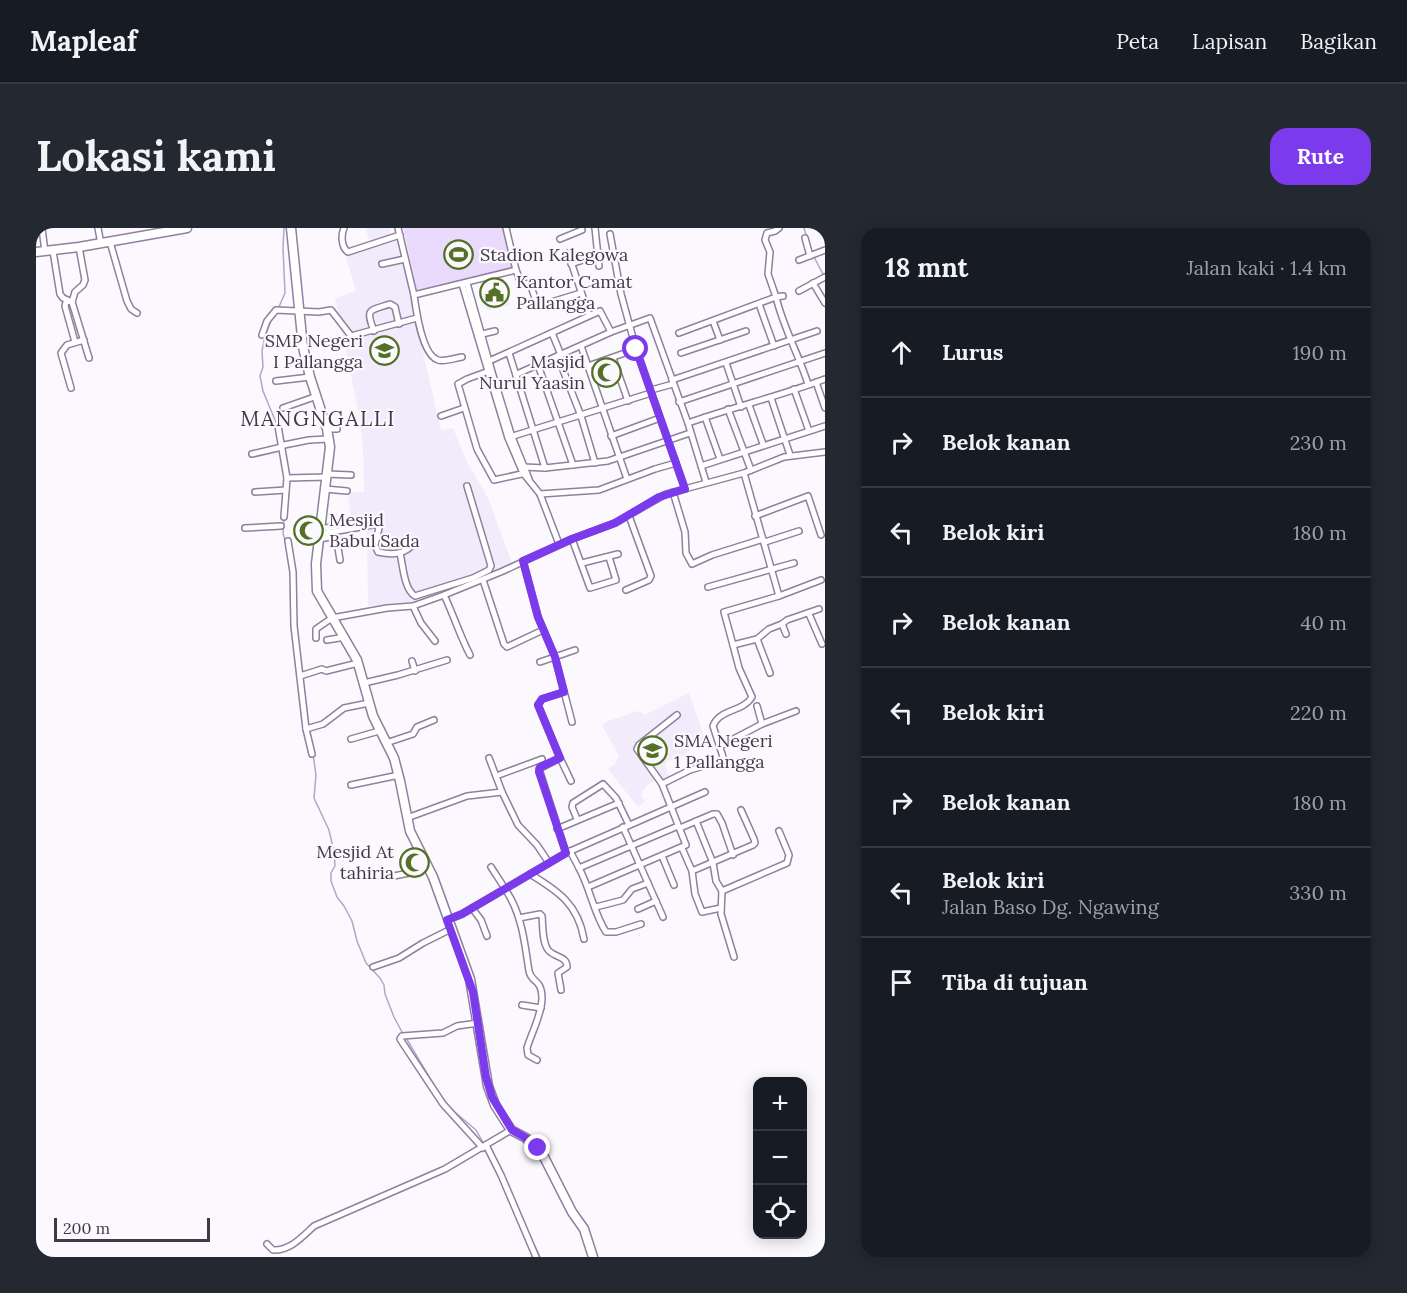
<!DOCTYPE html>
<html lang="id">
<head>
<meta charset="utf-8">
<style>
	:root { --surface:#171b24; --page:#242831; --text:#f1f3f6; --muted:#9ea1a6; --line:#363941; --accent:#7c3aed }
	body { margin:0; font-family:Lora,serif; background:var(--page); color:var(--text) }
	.controls { position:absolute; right:18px; bottom:18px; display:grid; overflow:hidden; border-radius:12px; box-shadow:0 3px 15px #0003 }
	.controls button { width:54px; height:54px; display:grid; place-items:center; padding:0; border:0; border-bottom:2px solid var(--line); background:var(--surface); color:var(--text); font:30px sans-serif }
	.scale { position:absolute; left:18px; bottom:15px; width:156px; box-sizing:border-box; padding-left:6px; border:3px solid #403a47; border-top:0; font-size:16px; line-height:21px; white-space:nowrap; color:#403a47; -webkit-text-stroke:4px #fbf8fe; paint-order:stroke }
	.stop { position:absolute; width:18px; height:18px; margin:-14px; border:4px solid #7c3aed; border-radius:50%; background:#fff }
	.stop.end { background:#7c3aed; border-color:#fff; box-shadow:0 2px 6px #0008 }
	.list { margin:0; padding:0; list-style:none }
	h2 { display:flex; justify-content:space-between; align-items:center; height:78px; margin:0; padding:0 24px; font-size:26px }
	h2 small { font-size:20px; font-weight:400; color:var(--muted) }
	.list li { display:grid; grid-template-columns:39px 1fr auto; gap:18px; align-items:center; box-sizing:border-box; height:90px; padding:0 24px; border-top:2px solid var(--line) }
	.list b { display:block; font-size:22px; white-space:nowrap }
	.list p { margin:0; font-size:20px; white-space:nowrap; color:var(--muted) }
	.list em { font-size:20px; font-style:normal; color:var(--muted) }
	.icon { flex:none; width:33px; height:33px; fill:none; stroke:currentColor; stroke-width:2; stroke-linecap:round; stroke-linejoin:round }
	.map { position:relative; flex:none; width:789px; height:1029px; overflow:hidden; border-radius:18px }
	header { display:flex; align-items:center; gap:36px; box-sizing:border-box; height:84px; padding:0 30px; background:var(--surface); border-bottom:2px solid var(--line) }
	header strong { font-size:28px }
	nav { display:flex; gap:33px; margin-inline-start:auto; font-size:21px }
	.intro { display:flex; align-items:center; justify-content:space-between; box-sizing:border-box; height:144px; padding:0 36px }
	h1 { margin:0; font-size:42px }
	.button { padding:15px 27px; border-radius:18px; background:var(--accent); color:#fff; font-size:21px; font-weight:700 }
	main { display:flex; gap:36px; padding:0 36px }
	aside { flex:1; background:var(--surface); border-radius:18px; box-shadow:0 3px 15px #0003 }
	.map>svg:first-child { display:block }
</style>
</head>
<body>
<header>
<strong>Mapleaf</strong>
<nav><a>Peta</a><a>Lapisan</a><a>Bagikan</a></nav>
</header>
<div class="intro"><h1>Lokasi kami</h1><a class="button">Rute</a></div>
<main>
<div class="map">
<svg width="789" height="1029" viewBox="0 0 789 1029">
	<rect width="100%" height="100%" fill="#fbf8fe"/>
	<g fill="#f2ebfb">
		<path d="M330,0h24l1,9 -22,4z"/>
		<path d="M363,13l15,69 -1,6 3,6 25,108 12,-2 13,32 22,38 24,65 -72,30 -25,8 -47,5 -1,-75 -46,8 2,-15 28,-5 -3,-27h16l-1,-43 -2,-25 -26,-126 21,-7 -11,-37z"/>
		<path d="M467,47l7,30 -23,5 -7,-30z"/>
		<path d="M653,465l17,49 -11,4 -16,13 -12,2 -2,5 5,12 -12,6 -2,-4 -10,6 -5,9 4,6 -7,6 -30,-38 7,-5 4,-8 -16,-29 2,-5 33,-11 7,4z"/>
	</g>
	<path fill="#eadbfc" d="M367,0h101l8,39 -95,24z"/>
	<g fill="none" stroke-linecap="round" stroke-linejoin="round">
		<g stroke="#b5a3ca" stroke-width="1.5">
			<path d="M768,0l2,7"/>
			<path d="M778,29l10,19"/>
			<path d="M242,81l7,-16 -2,-45 1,-20"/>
			<path d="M236,90l-7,18 -3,15 1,16 -3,9 3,15 14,34"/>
			<path d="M248,290l-1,15 4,15"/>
			<path d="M267,452l2,16"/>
			<path d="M277,526l3,21 -2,23 15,32 5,22 1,14 -4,7v8l6,16 7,9 8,15 5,20 9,22 14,15 4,7 1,9 9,23 9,17"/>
			<path d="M370,810l31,52"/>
			<path d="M415,881l25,21 8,14"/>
			<path d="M486,989l4,10"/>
			<path d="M494,1008l10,21"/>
		</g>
		<defs>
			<g id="minor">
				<path d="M6,0l3,24"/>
				<path d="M62,0l3,16"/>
				<path d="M308,0c-3,7 -3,19 4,24l52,-17"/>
				<path d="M362,0l16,67"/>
				<path d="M559,0l4,38"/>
				<path d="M788,0l1,5"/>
				<path d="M574,6l11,60 15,55 49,140"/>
				<path d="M769,10l5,18"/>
				<path d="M524,11l22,-9"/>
				<path d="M74,14l17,59 4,8 6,4"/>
				<path d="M17,23l7,43 3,4 9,4 17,56"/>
				<path d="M532,25l21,62"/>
				<path d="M763,32l26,-10"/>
				<path d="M346,36l23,-5"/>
				<path d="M535,36l27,-9"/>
				<path d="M480,42l5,13 9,1 8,22 43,-13"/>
				<path d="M431,55l25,89 20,65 17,42"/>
				<path d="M777,55l12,20"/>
				<path d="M426,56l46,154 15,35 17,21 19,50"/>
				<path d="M763,63l26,-14"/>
				<path d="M747,68l-7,1c7,30 23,58 32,87"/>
				<path d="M34,73l-4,1 -1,4 10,36"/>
				<path d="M36,74l3,-10 8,-7 2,-5 -6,-33"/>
				<path d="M723,76l15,42"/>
				<path d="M677,93l7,19"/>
				<path d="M338,103c-9,-23 -5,-20 16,-27l5,3 4,17"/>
				<path d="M516,105l9,22"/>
				<path d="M643,105l97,-36 -8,-23 2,-22 -5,-12 2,-7 8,-2 4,-3"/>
				<path d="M446,106l13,-3"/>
				<path d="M226,107l5,-14 9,-11 43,2 12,-2 20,26 66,-18"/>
				<path d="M545,118l46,133"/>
				<path d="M473,125l36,115"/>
				<path d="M645,125l65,-22"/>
				<path d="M426,129c-7,1 -17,5 -24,3 -16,-5 -22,-50 -24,-65l102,-25 -10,-42"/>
				<path d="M522,129l23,59 14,47"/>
				<path d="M577,130l15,43"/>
				<path d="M451,134l113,-51 11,21"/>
				<path d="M690,135l15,44"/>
				<path d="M502,137l35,100"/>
				<path d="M552,138l48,-17"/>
				<path d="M453,143l-22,8 -9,5 19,65 17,31 32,-7"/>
				<path d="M481,146l94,-42 39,-14 38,105"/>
				<path d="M636,152l145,-49"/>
				<path d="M240,153l34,-4"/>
				<path d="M780,154l9,26"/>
				<path d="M35,160l-10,-35 6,-8 17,-5"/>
				<path d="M758,161l15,42"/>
				<path d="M615,162l22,-6"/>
				<path d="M735,170l19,57"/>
				<path d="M643,174l146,-49"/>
				<path d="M713,177l14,39"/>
				<path d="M247,180l34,-12"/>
				<path d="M692,181l23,61"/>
				<path d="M405,188l23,-8"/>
				<path d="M669,189l15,42"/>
				<path d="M242,198l9,52 40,-1"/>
				<path d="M291,201h10"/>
				<path d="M575,208l49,-18"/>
				<path d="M474,209l141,-44"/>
				<path d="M248,217l25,-5 19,-1"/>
				<path d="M216,226l30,-7"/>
				<path d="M665,238l124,-40"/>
				<path d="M487,239l22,1 63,-7 82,-28"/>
				<path d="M708,245l35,123 -55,16 9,33 24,-6 12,-10 13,-5 5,-4 32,-11"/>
				<path d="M291,246l24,1"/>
				<path d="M670,254l-18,-59c45,-16 92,-27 137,-44"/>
				<path d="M289,261l22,2"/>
				<path d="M219,264l31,-2"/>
				<path d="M637,264l12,40 1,21 6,11 20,-9 51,-16"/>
				<path d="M504,266l59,-4 56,-21 21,-6"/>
				<path d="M719,288l53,-20 13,39"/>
				<path d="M248,289l3,-39"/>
				<path d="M209,300l36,-2"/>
				<path d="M284,301l52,-9 7,8 -4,17 3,7c14,3 27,3 36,-9"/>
				<path d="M284,306l52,-9 4,-2"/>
				<path d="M283,311l17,-3 4,24"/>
				<path d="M536,311l18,49 26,-8 -7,-23"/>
				<path d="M252,313l5,31 1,54 12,103 17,-5 21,-16 25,-5"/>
				<path d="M729,314l34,-11"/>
				<path d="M364,325c3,13 4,36 15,43l58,-18 16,-8 2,-4 -2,-7 -22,-73"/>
				<path d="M487,333l15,56 17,40 17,65"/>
				<path d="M546,335l36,-9"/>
				<path d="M447,352l21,64 3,3 36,-17"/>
				<path d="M672,359l86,-24"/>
				<path d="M590,362l23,-10 2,-4 -22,-60"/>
				<path d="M408,367c10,21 16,41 26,60"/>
				<path d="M743,368l42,-16"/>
				<path d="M377,378l8,17 14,18"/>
				<path d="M773,386l13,30"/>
				<path d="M746,396l4,10"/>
				<path d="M280,410v-9l16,-11 55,-10 26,-2 31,-11 59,-24 69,-32 43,-16 51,-29 78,-21 40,-16 41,-5"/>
				<path d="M721,411l13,34"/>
				<path d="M291,412l18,-3"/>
				<path d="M376,433l3,10"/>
				<path d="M504,434l35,-12"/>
				<path d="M264,448l22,-7 4,2 32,-8"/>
				<path d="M328,455l34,-8 49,-15"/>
				<path d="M721,478l5,18"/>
				<path d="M270,501l6,25"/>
				<path d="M315,511l28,-8"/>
				<path d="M350,515l27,-9 4,-7 17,-7"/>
				<path d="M684,518l42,-22 34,-13"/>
				<path d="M453,530l13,34"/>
				<path d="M524,530l-22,-53 4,-6 22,-7"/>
				<path d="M460,548l46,-17"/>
				<path d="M626,556l28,-14 34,-10 -11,-34c6,-17 30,-14 39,-29l-13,-29 -6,-23"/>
				<path d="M315,557l48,-10"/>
				<path d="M371,590l60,-22 35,-4 16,33 19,20 12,18"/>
				<path d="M541,591l-5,-12 1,-4 30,-19 13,14 13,27"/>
				<path d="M660,593l17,42 3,18 6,10 65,-28 2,-8 -10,-24"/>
				<path d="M587,599l40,90"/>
				<path d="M644,600l33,-14h4l5,9 11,32"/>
				<path d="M521,601l62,-26"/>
				<path d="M646,620l10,23 61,-26 2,-2 -1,-4 -13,-29"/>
				<path d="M534,623l9,17 99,-42"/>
				<path d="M530,625l-27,-84 21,-11 11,23"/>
				<path d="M626,628l12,29"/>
				<path d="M455,639c7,11 14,21 20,32 12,23 14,47 18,72 2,12 13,7 13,28 -1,18 -10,32 -15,49l1,7 9,5"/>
				<path d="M543,640c11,20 15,46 27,64h10l25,-8"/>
				<path d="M656,643l3,23 7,18 19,-4"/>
				<path d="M494,646c28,17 48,30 54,65"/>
				<path d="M353,649l20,-4 19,-8"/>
				<path d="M552,659l98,-42 -24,-61 -25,-35 2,-4 38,-30"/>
				<path d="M686,662l-1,24 13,43"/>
				<path d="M560,679l27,-7 9,-11 16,-6"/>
				<path d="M436,680l9,12 6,16"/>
				<path d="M602,681l18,-8"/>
				<path d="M483,690l21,-4 2,2c1,10 0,28 7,35 7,7 18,5 18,16l-9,6 3,17"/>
				<path d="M411,692l15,-6 104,-61 139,-61"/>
				<path d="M337,739l26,-9 24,-15 28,-14"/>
				<path d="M486,777l19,3"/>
				<path d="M442,795l-21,3 -14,7 -41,3 -2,3 43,65 40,44"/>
				<path d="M450,917l15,30 35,82"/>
				<path d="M231,1016l6,6c17,1 30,-14 41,-24l131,-57 66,-39"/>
			</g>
			<path id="primary" d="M255,0l12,119 7,30 17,52 3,18 -14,117 1,27 40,69 16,56 21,42 6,23 10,50 23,46 37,102 18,107 7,19 16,25 15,8 17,17 29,57 12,17 9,28"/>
			<path id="trunk" d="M0,24l43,-5 108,-19"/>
		</defs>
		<use href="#minor" stroke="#8f809e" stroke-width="8"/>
		<use href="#primary" stroke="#8f809e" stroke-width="11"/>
		<use href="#trunk" stroke="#8f809e" stroke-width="11"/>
		<use href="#minor" stroke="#fff" stroke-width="5"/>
		<use href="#primary" stroke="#fff" stroke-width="8"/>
		<use href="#trunk" stroke="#fff" stroke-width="8"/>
	</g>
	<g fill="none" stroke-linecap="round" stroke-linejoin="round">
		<path stroke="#7c3aed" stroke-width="8" d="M502,920l-12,-10 -14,-8 -20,-33 -6,-20 -13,-85 -26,-72 15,-6 104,-61 -27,-81 1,-5 20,-9 -22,-53 4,-6 22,-7 -9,-35 -17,-40 -15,-56 49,-22 43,-16 44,-26 26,-8 -49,-140"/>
	</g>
	<defs>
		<symbol id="stadium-ring" viewBox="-11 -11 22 22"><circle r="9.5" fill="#fbf8fe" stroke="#537025" stroke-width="1.5"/><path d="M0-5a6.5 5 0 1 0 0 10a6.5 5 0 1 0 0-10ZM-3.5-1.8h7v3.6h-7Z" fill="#537025"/></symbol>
		<symbol id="civic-ring" viewBox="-11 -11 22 22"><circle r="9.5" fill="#fbf8fe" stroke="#537025" stroke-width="1.5"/><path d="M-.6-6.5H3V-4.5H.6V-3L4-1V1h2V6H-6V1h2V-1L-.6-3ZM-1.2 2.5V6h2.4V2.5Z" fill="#537025"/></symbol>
		<symbol id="school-ring" viewBox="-11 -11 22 22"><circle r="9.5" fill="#fbf8fe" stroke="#537025" stroke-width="1.5"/><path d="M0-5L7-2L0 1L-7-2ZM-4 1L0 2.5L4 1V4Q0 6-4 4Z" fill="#537025"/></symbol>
		<symbol id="mosque-ring" viewBox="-11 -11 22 22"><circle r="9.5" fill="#fbf8fe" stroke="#537025" stroke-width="1.5"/><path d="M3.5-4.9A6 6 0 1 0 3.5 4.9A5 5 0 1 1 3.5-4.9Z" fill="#537025"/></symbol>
	</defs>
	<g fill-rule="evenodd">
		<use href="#stadium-ring" x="406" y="10" width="33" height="33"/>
		<use href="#civic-ring" x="442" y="48" width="33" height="33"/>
		<use href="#school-ring" x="332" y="106" width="33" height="33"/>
		<use href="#mosque-ring" x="554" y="128" width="33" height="33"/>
		<use href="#mosque-ring" x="256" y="286" width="33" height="33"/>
		<use href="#school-ring" x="600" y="506" width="33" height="33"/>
		<use href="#mosque-ring" x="362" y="618" width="33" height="33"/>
	</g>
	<g text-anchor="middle" stroke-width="4.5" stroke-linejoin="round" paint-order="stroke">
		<g font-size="18" fill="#403a47" stroke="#fbf8fe" text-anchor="start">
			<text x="444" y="33">Stadion Kalegowa</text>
			<text x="480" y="60">Kantor Camat<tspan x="480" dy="21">Pallangga</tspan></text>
			<text x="327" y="119" text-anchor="end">SMP Negeri<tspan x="327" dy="21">I Pallangga</tspan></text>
			<text x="549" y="140" text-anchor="end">Masjid<tspan x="549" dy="21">Nurul Yaasin</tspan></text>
			<text x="293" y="298">Mesjid<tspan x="293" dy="21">Babul Sada</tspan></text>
			<text x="638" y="519">SMA Negeri<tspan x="638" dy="21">1 Pallangga</tspan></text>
			<text x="358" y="630" text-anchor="end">Mesjid At<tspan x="358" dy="21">tahiria</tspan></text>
		</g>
		<g font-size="21" letter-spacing="1.5" fill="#403a47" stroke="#fbf8fe">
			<text x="282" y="198">MANGNGALLI</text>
		</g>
	</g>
</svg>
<div class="controls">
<button>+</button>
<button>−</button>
<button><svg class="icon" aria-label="locate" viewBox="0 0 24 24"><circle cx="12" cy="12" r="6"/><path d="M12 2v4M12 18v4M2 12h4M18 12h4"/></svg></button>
</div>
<div class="scale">200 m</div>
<div class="stop" style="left:600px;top:121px"></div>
<div class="stop end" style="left:502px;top:920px"></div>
</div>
<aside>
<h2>18 mnt<small>Jalan kaki · 1.4 km</small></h2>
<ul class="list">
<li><svg class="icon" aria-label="ahead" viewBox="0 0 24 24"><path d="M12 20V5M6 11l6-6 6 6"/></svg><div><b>Lurus</b></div><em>190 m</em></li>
<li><svg class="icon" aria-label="right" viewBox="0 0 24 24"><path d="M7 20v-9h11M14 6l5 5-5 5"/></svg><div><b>Belok kanan</b></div><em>230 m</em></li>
<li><svg class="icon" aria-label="left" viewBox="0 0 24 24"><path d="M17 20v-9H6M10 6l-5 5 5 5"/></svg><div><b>Belok kiri</b></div><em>180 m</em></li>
<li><svg class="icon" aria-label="right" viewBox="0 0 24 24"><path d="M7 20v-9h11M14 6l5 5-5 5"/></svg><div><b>Belok kanan</b></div><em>40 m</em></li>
<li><svg class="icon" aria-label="left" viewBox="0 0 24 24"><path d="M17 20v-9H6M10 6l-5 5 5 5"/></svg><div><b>Belok kiri</b></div><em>220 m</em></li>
<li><svg class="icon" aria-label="right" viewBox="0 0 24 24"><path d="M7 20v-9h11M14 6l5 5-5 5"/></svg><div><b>Belok kanan</b></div><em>180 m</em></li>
<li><svg class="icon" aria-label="left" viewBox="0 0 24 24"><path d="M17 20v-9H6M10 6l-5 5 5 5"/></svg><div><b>Belok kiri</b><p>Jalan Baso Dg. Ngawing</p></div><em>330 m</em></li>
<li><svg class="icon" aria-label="arrive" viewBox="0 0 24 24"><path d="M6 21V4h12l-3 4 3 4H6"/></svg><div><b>Tiba di tujuan</b></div></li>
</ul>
</aside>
</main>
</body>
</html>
